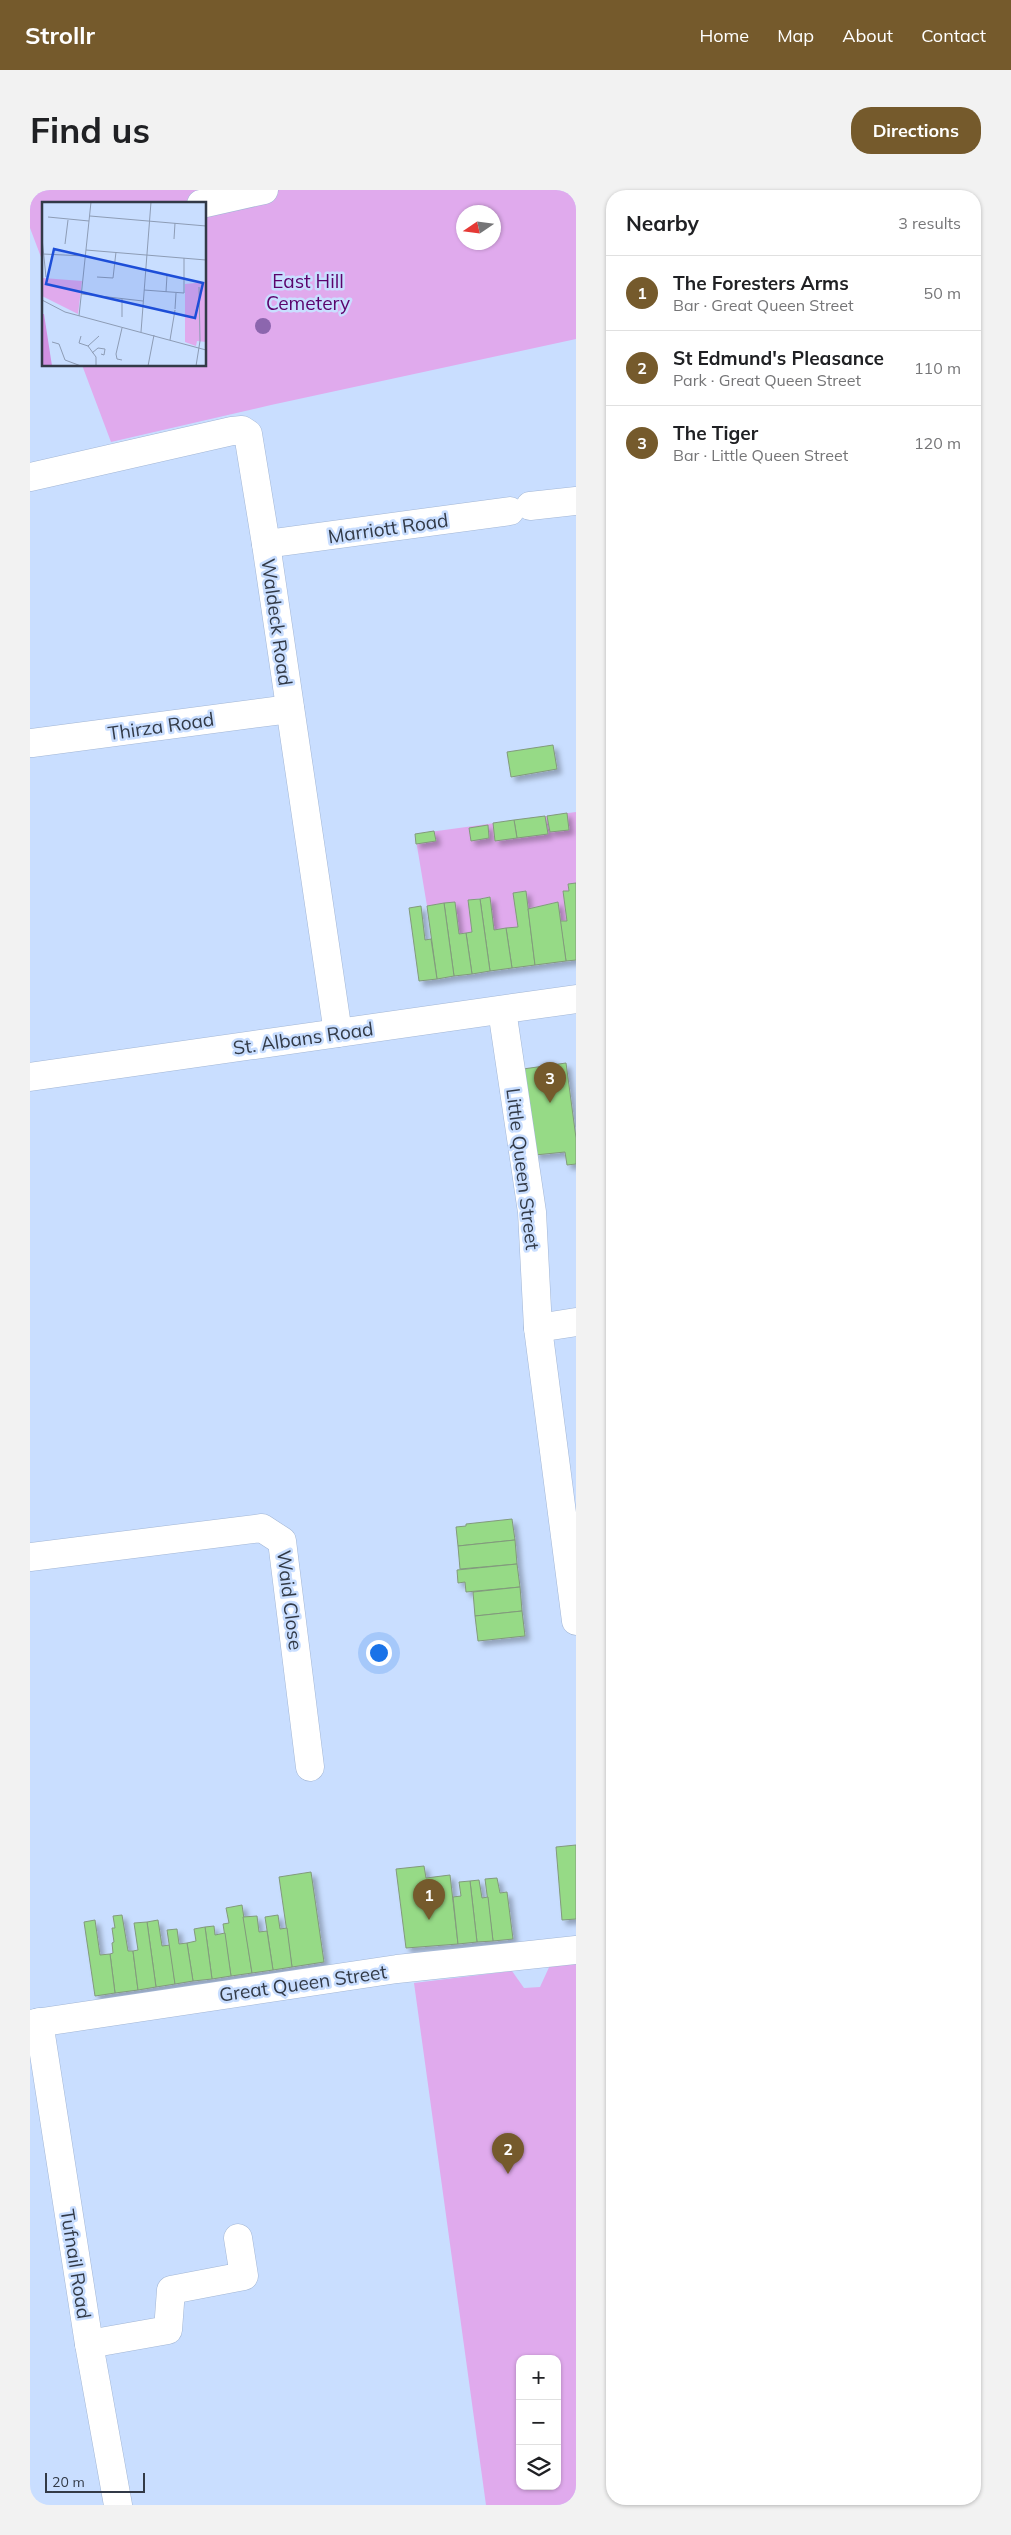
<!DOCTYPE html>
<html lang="en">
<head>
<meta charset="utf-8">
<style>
	:root { --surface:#fff; --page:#f2f2f2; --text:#202124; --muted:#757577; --line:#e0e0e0; --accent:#755a2c }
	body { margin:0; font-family:Mulish,sans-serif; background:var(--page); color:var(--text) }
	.controls { position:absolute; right:15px; bottom:15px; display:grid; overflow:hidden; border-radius:10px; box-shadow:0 1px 4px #0004 }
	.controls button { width:45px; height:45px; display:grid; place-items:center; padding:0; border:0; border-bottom:1px solid var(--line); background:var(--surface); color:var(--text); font:25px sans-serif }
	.compass { position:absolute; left:426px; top:15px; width:45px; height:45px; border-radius:50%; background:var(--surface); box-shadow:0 1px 4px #0004; rotate:257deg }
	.scale { position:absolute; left:15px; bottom:12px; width:100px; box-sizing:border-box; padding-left:5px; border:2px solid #323a47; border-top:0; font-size:14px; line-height:18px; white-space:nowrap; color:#323a47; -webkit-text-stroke:4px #c9deff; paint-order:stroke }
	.you { position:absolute; left:348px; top:1462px; width:18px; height:18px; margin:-12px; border:4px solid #fff; border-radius:50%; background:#1a73e8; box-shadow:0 0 0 8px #1a73e833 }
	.badge { display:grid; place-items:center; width:32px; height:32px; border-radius:50%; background:var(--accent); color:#fff; font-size:16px; font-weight:700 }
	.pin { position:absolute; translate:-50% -41px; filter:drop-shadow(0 1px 2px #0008) }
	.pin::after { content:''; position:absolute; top:26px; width:18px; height:15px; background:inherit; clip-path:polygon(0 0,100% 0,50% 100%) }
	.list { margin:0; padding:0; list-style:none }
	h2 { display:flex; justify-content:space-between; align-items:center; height:65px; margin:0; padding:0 20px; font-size:21px }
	h2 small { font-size:16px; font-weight:400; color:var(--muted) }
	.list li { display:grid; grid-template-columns:32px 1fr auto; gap:15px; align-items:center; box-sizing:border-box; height:75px; padding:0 20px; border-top:1px solid var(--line) }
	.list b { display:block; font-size:19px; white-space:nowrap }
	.list p { margin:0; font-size:16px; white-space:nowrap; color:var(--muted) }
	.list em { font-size:16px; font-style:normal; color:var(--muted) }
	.icon { flex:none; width:28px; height:28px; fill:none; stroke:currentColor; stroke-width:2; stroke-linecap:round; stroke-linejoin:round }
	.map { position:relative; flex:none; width:546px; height:2315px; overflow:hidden; border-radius:20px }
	header { display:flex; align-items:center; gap:30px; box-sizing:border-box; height:70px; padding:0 25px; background:var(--accent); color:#fff }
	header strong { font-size:24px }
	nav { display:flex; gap:28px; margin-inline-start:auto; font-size:18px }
	.intro { display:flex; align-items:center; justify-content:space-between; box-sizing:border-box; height:120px; padding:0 30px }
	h1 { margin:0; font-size:35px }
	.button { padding:12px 22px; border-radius:20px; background:var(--accent); color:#fff; font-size:18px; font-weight:700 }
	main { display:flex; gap:30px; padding:0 30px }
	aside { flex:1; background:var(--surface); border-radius:20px; box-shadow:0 1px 4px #0004 }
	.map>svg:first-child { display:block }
</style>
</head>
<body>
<header>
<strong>Strollr</strong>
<nav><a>Home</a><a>Map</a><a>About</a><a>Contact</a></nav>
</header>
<div class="intro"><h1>Find us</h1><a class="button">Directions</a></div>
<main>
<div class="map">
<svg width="546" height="2315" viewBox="0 0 546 2315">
	<defs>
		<filter id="shadow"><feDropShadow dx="4.5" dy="4.5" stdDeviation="2.5" flood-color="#0004"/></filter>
	</defs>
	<rect width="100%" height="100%" fill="#c9deff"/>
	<g fill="#e0aaed" fill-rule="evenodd">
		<path d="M0,0h546v149l-305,66 -160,37 -29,-77h123v-161h-161v61l-14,-37zM433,22h30v30h-30z"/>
		<path d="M546,622v71l-8,1 1,7 -6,1 4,29h-7l-3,-19 -29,7 -3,-18 -11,2 4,34 -24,3 -4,-33 -22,3 4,32 -13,2 -4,-32 -28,4 -12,-72z"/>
		<path d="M546,1771v544h-90l-72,-522 98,-12 12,17 16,-1 11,-24zM490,2169h37v127h-37z"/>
	</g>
	<g fill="#96da86" stroke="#829a7c" filter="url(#shadow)">
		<path d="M523,555l4,24 -46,8 -4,-25z"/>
		<path d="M537,623l2,17 -19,2 -3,-16z"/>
		<path d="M515,626l3,18 -31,4 -3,-18z"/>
		<path d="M484,630l3,18 -22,3 -2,-18z"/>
		<path d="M458,635l1,13 -18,3 -2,-13z"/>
		<path d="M404,641l2,10 -20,3 -1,-10z"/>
		<path d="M546,693v77l-10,1 -6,-40h7l-4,-30h6l-1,-7z"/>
		<path d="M496,701l9,74 -23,3 -6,-40 12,-1 -5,-34z"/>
		<path d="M460,707l4,33 12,-2 6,40 -22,3 -10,-72z"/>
		<path d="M450,709l10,72 -18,3 -6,-41 6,-1 -4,-32z"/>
		<path d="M425,712l4,32 7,-1 6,41 -18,2 -10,-73z"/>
		<path d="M528,712l8,59 -31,4 -7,-56z"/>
		<path d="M414,713l10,73 -17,3 -10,-73z"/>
		<path d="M391,716l4,34 6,-1 6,40 -18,2 -10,-73z"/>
		<path d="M536,873l10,75v26l-9,1 -2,-13 -30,3 -12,-86z"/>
		<path d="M482,1329l3,21 -57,6 -2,-19 10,-1v-2z"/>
		<path d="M485,1350l2,24 -57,5 -2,-23z"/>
		<path d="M487,1374l3,23 -54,5 -1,-10 -7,1 -1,-13z"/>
		<path d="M490,1397l2,24 -47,5 -2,-24z"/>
		<path d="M492,1421l3,25 -47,5 -3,-25z"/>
		<path d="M546,1655v74l-14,1 -6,-73z"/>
		<path d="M394,1676l2,12 24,-3 8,69 -52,4 -10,-79z"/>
		<path d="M281,1682l13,90 -32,5 -13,-90z"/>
		<path d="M467,1688l3,15 7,-1 6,47 -20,2 -8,-62z"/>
		<path d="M449,1690l3,18 6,-1 5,44 -16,1 -7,-61z"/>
		<path d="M440,1691l7,61 -19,2 -5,-47 8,-1 -2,-14z"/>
		<path d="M212,1715l10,68 -21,3 -8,-52 6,-1 -3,-15z"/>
		<path d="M92,1725l6,36h5l5,39 -23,3 -5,-39 3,-1 -1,-10 2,-1 -2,-14h3l-2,-12z"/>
		<path d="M248,1725l2,14 7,-1 5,39 -19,3 -8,-53z"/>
		<path d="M227,1726l2,16 8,-1 6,39 -21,3 -9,-56z"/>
		<path d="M65,1730l5,35 10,-1 5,39 -20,3 -11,-74z"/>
		<path d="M128,1730l4,26 8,-1 5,39 -19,3 -9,-65z"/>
		<path d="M117,1732l9,65 -18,3 -5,-39 5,-1 -4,-27z"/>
		<path d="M184,1736l1,9 10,-2 6,43 -19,3 -7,-52z"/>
		<path d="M175,1737l7,52 -19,2 -6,-38 9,-2 -2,-12z"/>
		<path d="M147,1739l2,15 8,-1 6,38 -18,3 -8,-54z"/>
	</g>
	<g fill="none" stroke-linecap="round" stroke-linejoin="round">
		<defs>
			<g id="minor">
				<path d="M171,14l63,-14"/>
				<path d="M0,287l202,-46 10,-1 6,4 18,110 72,489"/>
				<path d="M500,316l46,-5"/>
				<path d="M236,354l244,-33"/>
				<path d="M2,553l258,-34"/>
				<path d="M472,820l30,202 6,116 38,293"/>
				<path d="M0,887l546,-78"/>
				<path d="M508,1138l38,-6"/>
				<path d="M0,1367l232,-29 20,13 28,226"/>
				<path d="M9,1832l50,322 29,161"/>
				<path d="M0,1834l367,-55 179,-19"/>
				<path d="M59,2154l79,-14 3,-40 73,-14 -6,-38"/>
			</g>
		</defs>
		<use href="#minor" stroke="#a2b6d5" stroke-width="29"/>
		<use href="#minor" stroke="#fff" stroke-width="28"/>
	</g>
	<circle fill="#8c66ae" cx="233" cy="136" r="8"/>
	<g text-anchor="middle" stroke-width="5" stroke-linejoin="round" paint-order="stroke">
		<g font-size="19" fill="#5b036c" stroke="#c9deff">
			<text x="278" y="98">East Hill<tspan x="278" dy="22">Cemetery</tspan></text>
		</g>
		<g font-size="19" fill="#323a47" stroke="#c9deff">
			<text transform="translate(358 338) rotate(-8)" y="7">Marriott Road</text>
			<text transform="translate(247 432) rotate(82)" y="7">Waldeck Road</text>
			<text transform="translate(131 536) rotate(-8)" y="7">Thirza Road</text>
			<text transform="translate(273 848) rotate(-8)" y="7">St. Albans Road</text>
			<text transform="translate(493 979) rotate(83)" y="7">Little Queen Street</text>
			<text transform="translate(260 1410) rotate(83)" y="7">Waid Close</text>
			<text transform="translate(273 1793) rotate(-8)" y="7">Great Queen Street</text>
			<text transform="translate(46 2074) rotate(81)" y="7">Tufnail Road</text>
		</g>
	</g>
	<g transform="translate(12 12)">
		<rect width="164" height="164" fill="#c9deff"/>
		<path d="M1,76l39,3 -4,33 -36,-18zM164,80v60l-9,-1 -1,5 -11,-4v-58z" fill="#e0aaed"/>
		<path d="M0,112h2l8,52h-9l-1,-4z" fill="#d291e2"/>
		<path fill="none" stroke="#8d9cb5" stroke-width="1" d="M48,14l116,10M6,15l41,4M0,36l4,39M132,37l1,-16M23,42l3,-24M44,48l120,10M1,52l42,2M55,75l16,1 3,-26M102,88l40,3v-35M124,90l1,-17M40,92l61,7M0,98l23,12 141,38M133,107l1,-16M37,114l12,-114M80,115v-18M99,130l10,-130M39,134l-2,7 9,3M128,138l5,-30M10,140l7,2 6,16 16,6M50,151l6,-5 7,1 -1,6 -3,-1M80,158l-5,-1 -1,-5 6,-26M54,164v-9l-8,-11 11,-10M106,164l6,-31M154,164l4,-25 -1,-54"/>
		<path fill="#1d4ed8" fill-opacity="0.15" stroke="#1d4ed8" stroke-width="2.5" d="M12,47l149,34 -8,35 -149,-34z"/>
		<rect width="164" height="164" fill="none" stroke="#323a47" stroke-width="2.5"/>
	</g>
</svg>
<div class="controls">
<button>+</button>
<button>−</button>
<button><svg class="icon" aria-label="layers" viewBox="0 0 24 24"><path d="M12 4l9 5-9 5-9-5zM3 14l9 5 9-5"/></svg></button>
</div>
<svg class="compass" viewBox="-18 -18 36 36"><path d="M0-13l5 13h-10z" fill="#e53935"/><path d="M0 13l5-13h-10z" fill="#757577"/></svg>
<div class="scale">20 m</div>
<div class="you"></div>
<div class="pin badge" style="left:399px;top:1730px">1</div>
<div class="pin badge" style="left:478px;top:1984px">2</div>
<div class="pin badge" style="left:520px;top:913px">3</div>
</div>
<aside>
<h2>Nearby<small>3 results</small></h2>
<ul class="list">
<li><span class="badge">1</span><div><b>The Foresters Arms</b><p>Bar · Great Queen Street</p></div><em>50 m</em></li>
<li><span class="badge">2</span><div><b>St Edmund's Pleasance</b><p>Park · Great Queen Street</p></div><em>110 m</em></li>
<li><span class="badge">3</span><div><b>The Tiger</b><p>Bar · Little Queen Street</p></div><em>120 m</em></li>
</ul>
</aside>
</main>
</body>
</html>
